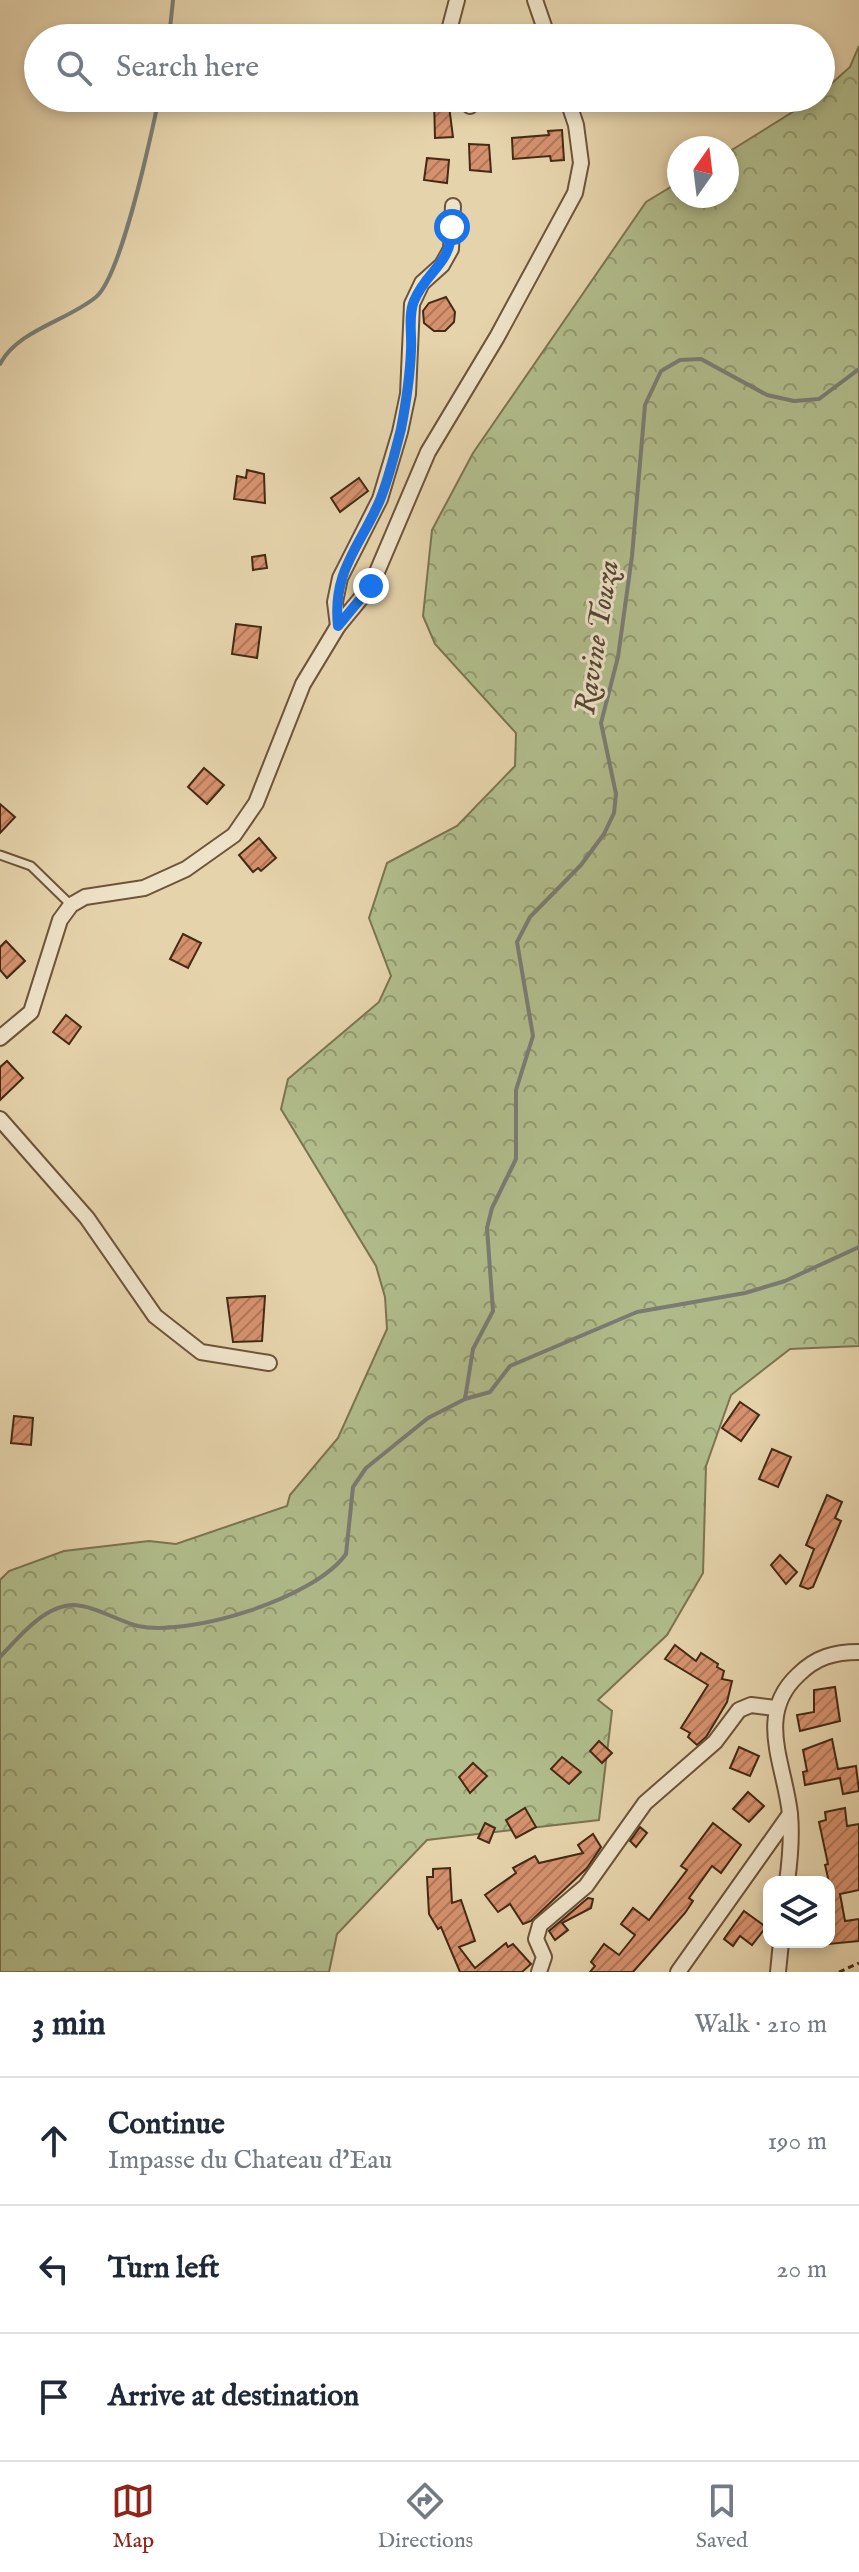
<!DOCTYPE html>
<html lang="en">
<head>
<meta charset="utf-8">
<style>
	:root { --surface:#fff; --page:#f2f2f3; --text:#1f2937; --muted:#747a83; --line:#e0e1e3; --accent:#8f2418 }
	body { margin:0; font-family:"IM FELL English",serif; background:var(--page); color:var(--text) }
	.controls { position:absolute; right:24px; bottom:24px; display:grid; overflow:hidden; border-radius:16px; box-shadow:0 4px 12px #0003 }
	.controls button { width:72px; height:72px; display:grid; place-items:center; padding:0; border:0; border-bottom:2px solid var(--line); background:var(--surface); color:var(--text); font:40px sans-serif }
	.compass { position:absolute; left:667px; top:136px; width:72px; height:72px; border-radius:50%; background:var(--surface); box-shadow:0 4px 12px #0003; rotate:14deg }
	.stop { position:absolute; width:24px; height:24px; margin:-18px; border:6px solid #1a73e8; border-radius:50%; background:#fff }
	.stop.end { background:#1a73e8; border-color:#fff; box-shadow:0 2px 8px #0008 }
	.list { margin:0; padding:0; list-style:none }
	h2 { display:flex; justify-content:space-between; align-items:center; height:104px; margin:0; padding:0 32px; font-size:34px }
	h2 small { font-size:26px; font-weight:400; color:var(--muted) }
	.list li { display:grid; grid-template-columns:52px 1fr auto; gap:24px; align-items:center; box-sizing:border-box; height:128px; padding:0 32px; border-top:2px solid var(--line) }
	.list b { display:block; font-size:30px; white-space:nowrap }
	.list p { margin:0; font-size:26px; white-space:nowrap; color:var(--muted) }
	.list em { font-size:26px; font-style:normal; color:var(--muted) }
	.icon { flex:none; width:44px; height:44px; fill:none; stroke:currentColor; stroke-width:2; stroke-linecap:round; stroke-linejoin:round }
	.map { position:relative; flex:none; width:859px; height:1972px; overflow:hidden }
	.search { position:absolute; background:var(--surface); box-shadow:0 4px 12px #0003; left:24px; right:24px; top:24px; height:88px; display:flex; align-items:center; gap:20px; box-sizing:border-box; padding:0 28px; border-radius:44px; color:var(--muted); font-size:30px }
	.sheet { height:488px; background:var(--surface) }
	nav { display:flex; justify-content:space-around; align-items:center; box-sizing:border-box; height:112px; border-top:2px solid var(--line); background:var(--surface); font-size:22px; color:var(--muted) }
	nav a { display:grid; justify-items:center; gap:4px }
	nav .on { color:var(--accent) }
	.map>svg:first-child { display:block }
</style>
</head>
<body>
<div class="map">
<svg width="859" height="1972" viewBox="0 0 859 1972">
	<defs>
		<pattern id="forest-crowns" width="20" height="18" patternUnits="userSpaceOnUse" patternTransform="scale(2)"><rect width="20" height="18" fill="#b1bd8c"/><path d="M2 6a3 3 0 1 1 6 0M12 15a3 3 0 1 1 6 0" fill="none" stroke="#929a71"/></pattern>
		<pattern id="building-hatch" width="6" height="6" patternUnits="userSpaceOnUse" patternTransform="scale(2)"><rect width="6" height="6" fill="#d5916e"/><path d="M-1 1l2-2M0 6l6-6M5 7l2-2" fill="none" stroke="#af7759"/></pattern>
	</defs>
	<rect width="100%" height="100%" fill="#e5d3ab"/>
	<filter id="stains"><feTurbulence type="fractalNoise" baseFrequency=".0025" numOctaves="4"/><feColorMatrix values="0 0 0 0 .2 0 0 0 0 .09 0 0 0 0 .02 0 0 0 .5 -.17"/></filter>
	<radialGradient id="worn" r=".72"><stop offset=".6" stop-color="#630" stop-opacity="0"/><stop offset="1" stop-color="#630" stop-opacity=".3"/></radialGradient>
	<path fill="url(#forest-crowns)" stroke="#7c7450" stroke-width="2" d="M859,46v1300l-69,3 -59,46 -25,71 -3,107 -36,62 -69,65 14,11 -13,109 -172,20 -90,94 -8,38h-329v-392l9,-9 55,-20 85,-10 27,3 111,-38 3,-11 48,-57 49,-109 -2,-32 -9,-31 -95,-157 7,-30 91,-77 12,-26 -22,-58 18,-55 70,-37 58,-60 1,-33 -81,-89 -12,-28 9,-86 41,-77 173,-251 33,-20v14h48v-43l88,-55h6v-5l29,-26z"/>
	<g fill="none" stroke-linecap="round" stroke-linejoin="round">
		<g stroke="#7a7d75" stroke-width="4">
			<path d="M169,38l4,-38"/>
			<path d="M0,364c18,-34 67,-43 96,-67 25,-21 55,-161 63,-199"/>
			<path d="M465,1399l8,-50 20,-38 -6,-83 5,-20 24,-49v-69l17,-54 -16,-94 13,-25 51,-52 23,-31 10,-21 2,-19 -15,-71 17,-66 14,-101 13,-151 16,-34 19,-11 21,-1 66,36 27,6 25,-2 40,-30"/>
			<path d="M0,1657c18,-19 44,-52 74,-52 21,1 44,16 64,21 52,11 177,-28 208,-72l7,-67 13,-19 62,-50 37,-19 25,-7 20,-26 127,-54 108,-19 40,-12 74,-34"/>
		</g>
	</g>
	<g fill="url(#building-hatch)" stroke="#462a13" stroke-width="2">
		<path d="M434,98h14l5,39 -18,1z"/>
		<path d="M562,130l2,30 -13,1 -1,-5 -37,3 -1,-21 37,-3 -1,-4z"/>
		<path d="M469,144l20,1 2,27 -21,-2z"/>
		<path d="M427,158l22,2 -2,23 -23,-3z"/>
		<path d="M446,297l9,15 -1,10 -9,9h-11l-10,-8 -1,-12 6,-8z"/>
		<path d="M247,470l17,4 1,29 -31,-4 3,-23 9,2z"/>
		<path d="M359,478l9,13 -28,21 -9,-14z"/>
		<path d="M265,555l2,13 -14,2 -1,-13z"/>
		<path d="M236,624l25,3 -4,31 -25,-4z"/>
		<path d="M204,768l20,17 -17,19 -19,-17z"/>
		<path d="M0,804l15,13 -15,16z"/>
		<path d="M259,838l17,20 -15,13 -3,-3 -5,4 -14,-17z"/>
		<path d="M183,934l18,9 -13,25 -18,-9z"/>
		<path d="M6,941l19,20 -18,17 -7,-8v-23z"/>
		<path d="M66,1015l15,12 -12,17 -16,-12z"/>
		<path d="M7,1061l16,17 -23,22v-33z"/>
		<path d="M265,1296l-3,45 -29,1 -6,-44z"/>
		<path d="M740,1402l19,13 -18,26 -19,-13z"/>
		<path d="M14,1416l19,2 -2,27 -20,-2z"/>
		<path d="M772,1449l19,8 -13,30 -19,-8z"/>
		<path d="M827,1495l15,7 -7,16 6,3 -28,66 -5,2 -8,-3 14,-37 -8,-4z"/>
		<path d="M780,1555l17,17 -11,12 -15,-19z"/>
		<path d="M675,1645l21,16 5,-8 17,11 -1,3 7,4 -2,8 10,2 -5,21 -21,35 -9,8 -9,-8 2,-4 -9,-5 27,-43 -43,-26z"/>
		<path d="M835,1687l5,34 -40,10 -3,-16 17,-3v-22z"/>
		<path d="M832,1739l6,30 18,-3 3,25 -16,3 -3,-16 -35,7 -2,-13 4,-1 -4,-21z"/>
		<path d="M599,1741l13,12 -10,10 -12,-12z"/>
		<path d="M739,1747l20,9 -9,20 -20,-8z"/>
		<path d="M562,1757l19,15 -12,12 -18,-15z"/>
		<path d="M473,1763l14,13 -17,17 -11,-16z"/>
		<path d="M748,1792l16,14 -15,16 -16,-13z"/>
		<path d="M525,1808l11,19 -20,11 -10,-18z"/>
		<path d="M845,1808l2,18 12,-2v66l-19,4 5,27 14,-2v22l-30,3v-62l-4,-17 3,-1 -9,-42 7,-2 -1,-8z"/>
		<path d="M485,1823l10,5 -6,15 -11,-5z"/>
		<path d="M713,1823l28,22 -20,28 -9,-7 -23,32 4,3 -8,12 -52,59h-43l5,-6 -4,-4 13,-18 15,11 16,-20 -14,-11 12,-16 16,12 38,-50 -6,-4z"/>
		<path d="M640,1827l7,6 -11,14 -6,-6z"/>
		<path d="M593,1834l8,13 -14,21 -56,53 -8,3 -13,-20 -12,8 -13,-17 31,-22 -3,-5 22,-12 4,7 44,-10 -5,-8z"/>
		<path d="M450,1868l2,35 9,-3 14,41 -16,6 16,21 31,-25 2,4 5,-3 18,20 -9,8h-62l-19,-45 -3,2 -9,-15 -2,-37h6v-8z"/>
		<path d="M588,1898l5,1 -2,9 -29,15 6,7 -13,10 -6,-9z"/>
		<path d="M744,1911l22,16 -14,18 -12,-9 -7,10 -9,-7z"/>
	</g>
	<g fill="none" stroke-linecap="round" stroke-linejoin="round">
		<defs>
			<path id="lane" d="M0,855l31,11 40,39"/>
			<g id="street">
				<path d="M535,0l13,38"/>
				<path d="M447,38l10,-38"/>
				<path d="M466,98l4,8"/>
				<path d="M338,626l-3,-24 5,-24 40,-79 20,-67 8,-38 4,-90 10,-21 20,-18 9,-16 2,-43"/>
				<path d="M0,1038l31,-26 29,-92 11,-15 14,-8 59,-9 42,-19 48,-34 22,-32 47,-119 35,-58 33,-40 57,-134 69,-115 78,-144 6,-30 -5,-38 -9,-27"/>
				<path d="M0,1119l87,99 68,98 46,36 68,11"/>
				<path d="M787,1882c3,-22 5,-46 3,-68 -5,-49 -35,-99 8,-139 18,-18 36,-23 61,-23"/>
				<path d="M539,1972l5,-15 -8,-18 4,-14 46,-39 59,-83 70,-61 24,-32 12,-5 24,3"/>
				<path d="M678,1972l112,-158"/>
				<path d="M778,1972l3,-30"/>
			</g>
		</defs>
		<use href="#lane" stroke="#6e5439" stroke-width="11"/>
		<use href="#street" stroke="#6e5439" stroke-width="18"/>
		<path stroke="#462a13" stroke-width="3" stroke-dasharray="6 4" stroke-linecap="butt" d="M839,1972l20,-9"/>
		<use href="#lane" stroke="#eee2c8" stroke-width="7"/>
		<use href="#street" stroke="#eee2c8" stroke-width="14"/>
	</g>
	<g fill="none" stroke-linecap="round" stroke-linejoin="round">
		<path stroke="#1a73e8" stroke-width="10" d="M371,586l-33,40c-6,-55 22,-79 42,-126 9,-22 15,-48 21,-71 5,-26 9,-52 10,-79 1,-16 -3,-35 3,-49 13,-32 37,-35 38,-74"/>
	</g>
	<g text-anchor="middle" stroke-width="6" stroke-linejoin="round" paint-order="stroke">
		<g font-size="30" font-style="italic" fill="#574634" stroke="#eee2c8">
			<text transform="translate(596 637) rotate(-81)" y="10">Ravine Touza</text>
		</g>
	</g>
	<rect width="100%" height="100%" filter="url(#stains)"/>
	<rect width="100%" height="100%" fill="url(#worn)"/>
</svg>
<div class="controls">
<button><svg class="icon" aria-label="layers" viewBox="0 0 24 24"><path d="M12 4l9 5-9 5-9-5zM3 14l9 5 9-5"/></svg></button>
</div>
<svg class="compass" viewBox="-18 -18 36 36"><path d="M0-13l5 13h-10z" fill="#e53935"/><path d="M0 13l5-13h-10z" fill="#747a83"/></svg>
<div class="stop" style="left:452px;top:227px"></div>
<div class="stop end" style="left:371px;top:586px"></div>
<div class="search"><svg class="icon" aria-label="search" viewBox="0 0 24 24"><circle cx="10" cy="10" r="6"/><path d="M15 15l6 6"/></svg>Search here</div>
</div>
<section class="sheet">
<h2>3 min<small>Walk · 210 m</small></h2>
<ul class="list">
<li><svg class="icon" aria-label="ahead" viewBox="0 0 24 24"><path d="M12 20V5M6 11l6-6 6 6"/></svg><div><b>Continue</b><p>Impasse du Chateau d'Eau</p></div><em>190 m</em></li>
<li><svg class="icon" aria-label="left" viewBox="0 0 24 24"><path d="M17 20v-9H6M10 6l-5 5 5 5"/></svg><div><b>Turn left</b></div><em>20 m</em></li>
<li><svg class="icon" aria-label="arrive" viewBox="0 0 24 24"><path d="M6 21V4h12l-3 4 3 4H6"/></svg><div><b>Arrive at destination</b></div></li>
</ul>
</section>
<nav>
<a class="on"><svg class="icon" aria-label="map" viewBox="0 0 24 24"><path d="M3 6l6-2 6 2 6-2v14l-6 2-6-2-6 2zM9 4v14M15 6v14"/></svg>Map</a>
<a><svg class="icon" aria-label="directions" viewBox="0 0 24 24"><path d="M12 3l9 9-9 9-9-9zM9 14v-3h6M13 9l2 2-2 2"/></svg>Directions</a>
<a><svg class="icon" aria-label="saved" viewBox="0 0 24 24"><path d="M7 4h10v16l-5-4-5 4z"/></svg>Saved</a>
</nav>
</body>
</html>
